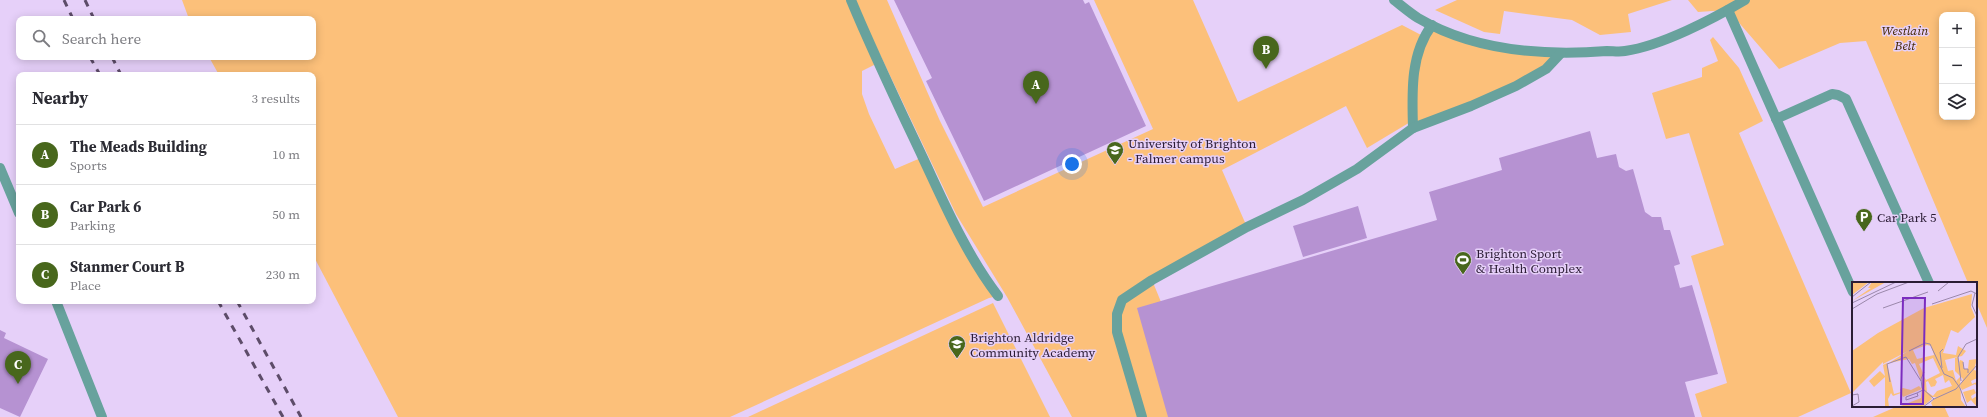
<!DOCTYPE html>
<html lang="en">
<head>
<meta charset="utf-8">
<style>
	:root { --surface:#fff; --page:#f2f2f3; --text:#2b2b33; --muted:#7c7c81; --line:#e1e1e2; --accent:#48671c }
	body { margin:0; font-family:"Source Serif 4",serif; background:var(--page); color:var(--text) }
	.controls { position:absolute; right:12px; top:12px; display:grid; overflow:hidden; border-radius:8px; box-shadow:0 2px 10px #0003 }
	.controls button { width:36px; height:36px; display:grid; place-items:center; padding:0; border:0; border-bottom:1px solid var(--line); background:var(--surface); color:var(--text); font:20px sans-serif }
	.you { position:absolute; left:1072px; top:164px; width:14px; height:14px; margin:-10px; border:3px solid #fff; border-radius:50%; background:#1a73e8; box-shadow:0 0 0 6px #1a73e833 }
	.badge { display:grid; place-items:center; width:26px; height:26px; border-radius:50%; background:var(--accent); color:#fff; font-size:13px; font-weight:700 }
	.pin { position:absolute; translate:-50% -33px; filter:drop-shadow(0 1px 2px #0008) }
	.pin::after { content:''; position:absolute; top:21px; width:14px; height:12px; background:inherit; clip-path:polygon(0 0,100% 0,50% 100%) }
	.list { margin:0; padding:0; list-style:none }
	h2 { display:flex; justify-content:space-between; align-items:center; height:52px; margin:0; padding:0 16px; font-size:17px }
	h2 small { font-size:13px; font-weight:400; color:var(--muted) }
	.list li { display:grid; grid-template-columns:26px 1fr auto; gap:12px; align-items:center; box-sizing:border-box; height:60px; padding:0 16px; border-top:1px solid var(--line) }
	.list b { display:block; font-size:15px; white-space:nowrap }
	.list p { margin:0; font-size:13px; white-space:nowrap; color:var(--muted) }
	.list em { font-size:13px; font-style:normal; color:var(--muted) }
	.icon { flex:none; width:22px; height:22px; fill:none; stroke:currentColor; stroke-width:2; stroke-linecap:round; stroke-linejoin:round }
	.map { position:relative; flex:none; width:1987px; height:417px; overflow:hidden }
	.search { position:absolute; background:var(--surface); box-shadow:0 2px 10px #0003; left:16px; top:16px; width:300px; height:44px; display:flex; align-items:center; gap:10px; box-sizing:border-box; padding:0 14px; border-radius:8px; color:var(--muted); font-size:15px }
	.panel { position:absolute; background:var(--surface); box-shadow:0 2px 10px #0003; left:16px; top:72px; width:300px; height:232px; border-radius:8px }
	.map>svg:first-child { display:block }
</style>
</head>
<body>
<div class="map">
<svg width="1987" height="417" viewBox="0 0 1987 417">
	<rect width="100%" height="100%" fill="#e6d0f9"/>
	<g fill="#fcc07a" fill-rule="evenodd">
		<path d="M182,0h669l27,63 -16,8v23l7,20 26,55 28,-12 75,139 -9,2 -259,119h-332l-85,-162v-180h-94l-10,-18h104v-38h-124z"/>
		<path d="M854,0h33l53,121 43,86 170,-78 -59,-129h99l45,102 164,-77 21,11 9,-11 51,18 78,10 -15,16 -113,52h-21l-45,27 -21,-42 -124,64 25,57 -95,53 9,22 7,115h-96l-65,-120 -51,-83z"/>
		<path d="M1457,0h215l-44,14 3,18 -31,3 -28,-15 -68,-9 -4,23 -16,-2 -49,-22z"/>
		<path d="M1688,0h299v328l-11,-26v-19h-8l-102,-242 -26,2 -61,26 -51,-59 -30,2zM1942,15h30v102h-30z"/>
		<path d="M1713,37l26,31 24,53 -24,12 112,260 -53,24h-96l-7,-23 32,-11 -14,-52 -22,-75 33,-11 -35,-112 -23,6 -14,-46 50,-16v-9l16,-7 -8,-21z"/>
		<path d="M993,303l57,114h-302z"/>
		<path d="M1898,406h46l5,11h-76z"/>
	</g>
	<g fill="#b692d2">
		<path d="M894,0h189l2,4 4,-2 57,124 -162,75 -58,-120 6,-3z"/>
		<path d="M1590,131l7,27 19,-4 3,13 7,4 7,-2 12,43 7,5h9l3,13h6l10,34 -6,2 6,22 12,-3 26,89 -33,8 10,35h-527l-31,-109 300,-88 -8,-28 73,-22 -3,-12z"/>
		<path d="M1358,206l9,32 -64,19 -10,-31z"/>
		<path d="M0,330l6,3 -2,5 44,21 -28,58 -20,-9z"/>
	</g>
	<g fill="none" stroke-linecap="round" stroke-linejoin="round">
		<g stroke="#68a29d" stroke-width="10">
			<path d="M851,0c22,53 47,105 72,158 22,47 43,96 75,138"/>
			<path d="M1394,0c8,6 16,13 24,18 56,33 126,38 189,33 6,0 12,1 18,0 36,-5 88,-32 120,-51"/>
			<path d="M1728,10l125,282"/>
			<path d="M1776,119l56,-25 6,1 8,4 83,184"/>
			<path d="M1413,128c-1,-35 -3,-74 19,-103"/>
			<path d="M0,168l19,45"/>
			<path d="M56,301l46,116"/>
			<path d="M1142,417l-25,-85v-18l5,-14 30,-20 95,-53 56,-27 54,-31 56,-41 58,-22 45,-20 30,-17 15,-16"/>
		</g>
		<g stroke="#5d4c69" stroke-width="3" stroke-dasharray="7 7" stroke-linecap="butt">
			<path d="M64,0l9,19"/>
			<path d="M85,0l9,19"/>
			<path d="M90,57l10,18"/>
			<path d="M112,57l9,18"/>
			<path d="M218,301l65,116"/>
			<path d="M237,301l64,116"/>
		</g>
	</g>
	<defs>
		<symbol id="university-pin" viewBox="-11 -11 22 30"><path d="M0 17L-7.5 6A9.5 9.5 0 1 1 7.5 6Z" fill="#48671c" stroke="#e6d0f9"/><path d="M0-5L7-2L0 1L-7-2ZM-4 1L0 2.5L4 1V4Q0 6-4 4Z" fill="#fff"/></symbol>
		<symbol id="parking-pin" viewBox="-11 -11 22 30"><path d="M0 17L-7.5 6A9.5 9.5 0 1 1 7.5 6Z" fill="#48671c" stroke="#e6d0f9"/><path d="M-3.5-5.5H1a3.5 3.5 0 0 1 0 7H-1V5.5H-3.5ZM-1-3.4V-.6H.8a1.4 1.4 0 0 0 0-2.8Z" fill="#fff"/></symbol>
		<symbol id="stadium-pin" viewBox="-11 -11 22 30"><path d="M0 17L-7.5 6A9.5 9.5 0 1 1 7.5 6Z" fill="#48671c" stroke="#e6d0f9"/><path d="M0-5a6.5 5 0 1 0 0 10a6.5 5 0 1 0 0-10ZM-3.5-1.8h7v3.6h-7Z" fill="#fff"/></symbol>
		<symbol id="school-pin" viewBox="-11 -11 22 30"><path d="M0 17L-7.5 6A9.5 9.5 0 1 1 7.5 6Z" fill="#48671c" stroke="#e6d0f9"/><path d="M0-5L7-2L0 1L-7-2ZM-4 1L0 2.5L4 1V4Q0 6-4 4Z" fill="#fff"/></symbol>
	</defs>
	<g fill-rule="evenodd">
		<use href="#university-pin" x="1105" y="140" width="20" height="27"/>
		<use href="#parking-pin" x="1854" y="207" width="20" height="27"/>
		<use href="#stadium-pin" x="1453" y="250" width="20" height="27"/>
		<use href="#school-pin" x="947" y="334" width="20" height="27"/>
	</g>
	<g text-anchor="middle" stroke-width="3" stroke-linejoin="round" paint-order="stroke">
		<g font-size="13" font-style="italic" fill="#432700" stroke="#e6d0f9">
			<text x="1905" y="35">Westlain<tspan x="1905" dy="15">Belt</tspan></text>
		</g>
		<g font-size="13" fill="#2b1c35" stroke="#e6d0f9" text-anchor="start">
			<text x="1128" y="148">University of Brighton<tspan x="1128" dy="15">- Falmer campus</tspan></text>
			<text x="1877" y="222">Car Park 5</text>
			<text x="1476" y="258">Brighton Sport<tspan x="1476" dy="15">&amp; Health Complex</tspan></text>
			<text x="970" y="342">Brighton Aldridge<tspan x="970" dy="15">Community Academy</tspan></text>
		</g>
	</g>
	<g transform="translate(1852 282)">
		<rect width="125" height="125" fill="#e6d0f9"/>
		<path d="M0,0h17l-17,13zM20,0h14l-34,19 19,-13h-3zM120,12l-1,13 4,10 -17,16 -7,-3 -8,23 13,2 2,-9 8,5 -4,5 -17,4 3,11 5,-1 3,11 4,-4 1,23 5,7h-33l-2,-4 5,-6h-5l1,2 -10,8h-24l23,-9 2,-23 3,5 14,-7 -7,-15 -14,6 4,9 -2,8 -6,-18 -3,1 -3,-5 -20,4 19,-12 -25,13v-2l-31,31v-42l26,-18 46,-25zM75,63l4,1 3,9 -17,4 -4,-9zM91,93l2,8 4,-3 3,6 -15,5 -4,5 -6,-4 -1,-10 2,-1 3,6 4,-1 2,-4 -2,-3zM106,75v8l2,-5 3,1 1,8h4l1,-9 8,-1 -3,11 3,1v7l-6,3 1,3 5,-2v5l-2,-3 -13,6 -2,-4 3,-7 -8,-8v-13zM35,81l7,31 7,-2 -1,-3 3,-1 8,2 8,-4 3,3 -19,8 -2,-4 -8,3 -2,-3 -3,6 1,8h-4v-30l-11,10 -5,-6 11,-10 5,5 -2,-11zM122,107l2,4 -5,3 1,3 5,-3v11l-6,-7 -4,3 -4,-11z" fill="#fcc07a" fill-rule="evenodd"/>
		<path fill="none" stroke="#9b88ab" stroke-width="1" d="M86,9l11,-9M123,11l-3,12 5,11M0,15l19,-15M0,21l44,-21M80,22l39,-13 6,3M31,26l45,-16M0,27l25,-15 32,-12M57,69l16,-8 5,1 14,30 9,4 7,10 7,19M111,80l1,7h4v4M90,86l-2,-16 3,-3M72,90l-3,7 1,9 12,11 22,-10 21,-24M109,99l-3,-24 8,-13 11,-5M38,100l-3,-18 19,-7 15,24M65,111l1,3 -12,4v-3l11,-4 6,-3M0,113l6,-1 1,8 -7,4M71,125l11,-8"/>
		<path fill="#7b2cbf" fill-opacity="0.15" stroke="#7b2cbf" stroke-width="2" d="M51,16h22l-2,106h-22z"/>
		<rect width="125" height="125" fill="none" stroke="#2b1c35" stroke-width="2"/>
	</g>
</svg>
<div class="controls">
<button>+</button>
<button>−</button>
<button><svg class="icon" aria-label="layers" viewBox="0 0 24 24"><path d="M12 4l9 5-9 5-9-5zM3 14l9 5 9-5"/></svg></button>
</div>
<div class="you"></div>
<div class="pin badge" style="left:1036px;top:104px">A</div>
<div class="pin badge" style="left:1266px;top:69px">B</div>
<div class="pin badge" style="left:18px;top:384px">C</div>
<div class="search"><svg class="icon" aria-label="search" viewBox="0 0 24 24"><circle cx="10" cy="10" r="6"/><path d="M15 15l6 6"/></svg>Search here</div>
<section class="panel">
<h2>Nearby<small>3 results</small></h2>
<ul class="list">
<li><span class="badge">A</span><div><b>The Meads Building</b><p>Sports</p></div><em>10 m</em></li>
<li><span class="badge">B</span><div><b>Car Park 6</b><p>Parking</p></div><em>50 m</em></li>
<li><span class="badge">C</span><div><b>Stanmer Court B</b><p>Place</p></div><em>230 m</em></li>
</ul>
</section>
</div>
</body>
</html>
